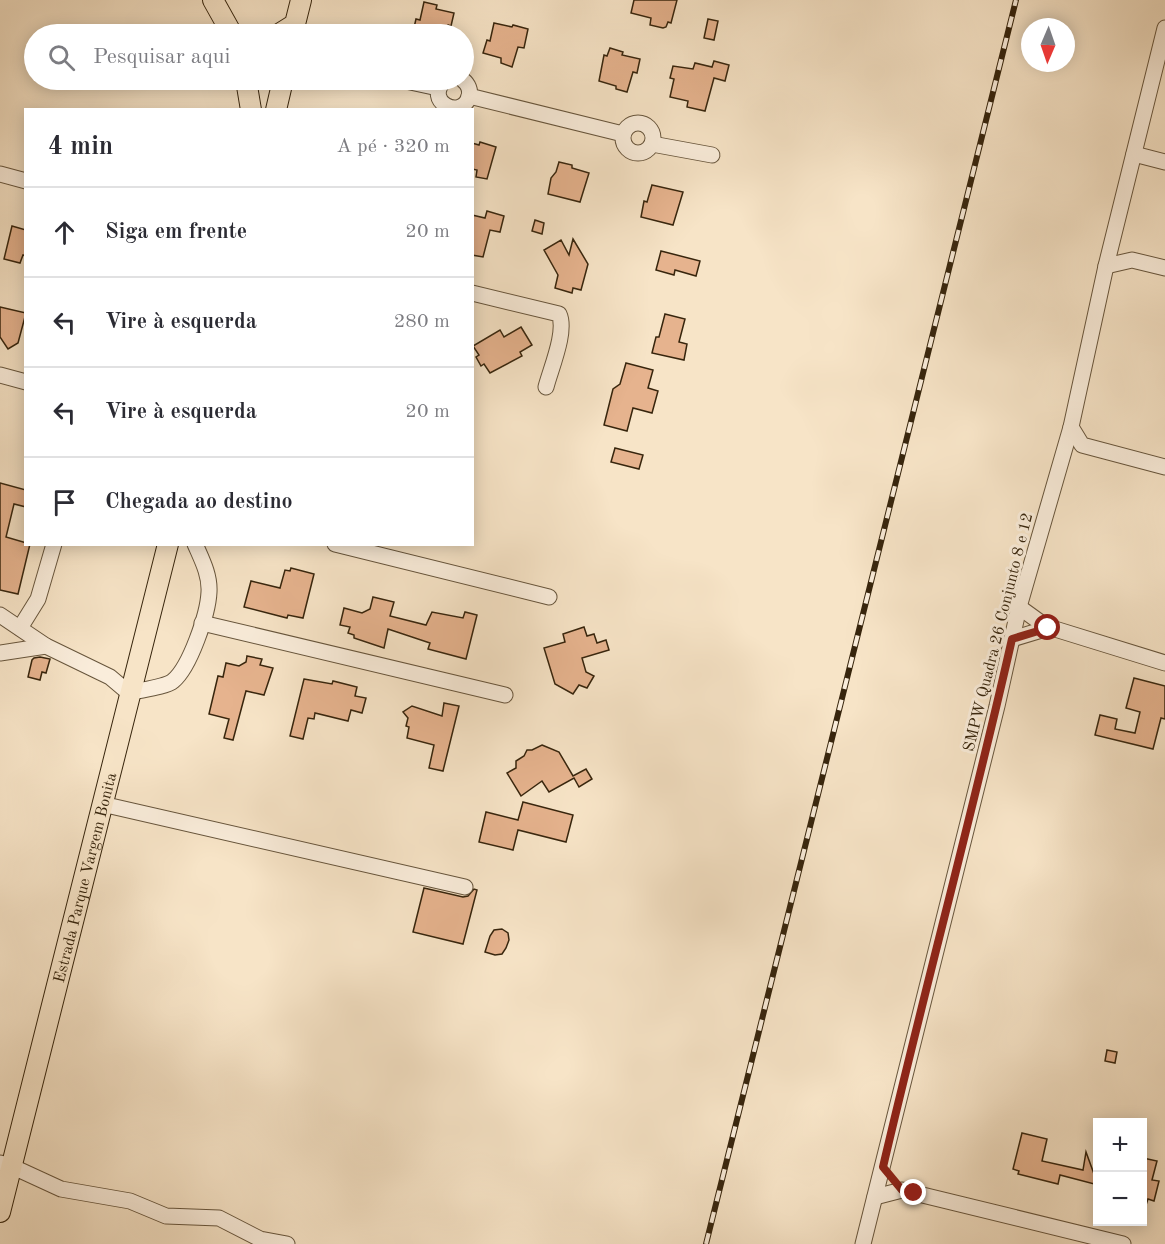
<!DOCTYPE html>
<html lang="pt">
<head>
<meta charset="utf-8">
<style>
	:root { --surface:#fff; --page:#f7f7f7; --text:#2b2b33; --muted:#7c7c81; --line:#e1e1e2 }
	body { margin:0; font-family:"Old Standard TT",serif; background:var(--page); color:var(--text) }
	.controls { position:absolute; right:18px; bottom:18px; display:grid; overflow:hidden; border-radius:0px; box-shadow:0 3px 15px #0003 }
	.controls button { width:54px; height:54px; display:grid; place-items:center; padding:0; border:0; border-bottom:2px solid var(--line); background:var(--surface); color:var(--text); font:30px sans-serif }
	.compass { position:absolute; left:1021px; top:18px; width:54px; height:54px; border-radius:50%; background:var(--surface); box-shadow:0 3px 15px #0003; rotate:182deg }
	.stop { position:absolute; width:18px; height:18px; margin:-14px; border:4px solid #8f2418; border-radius:50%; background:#fff }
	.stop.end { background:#8f2418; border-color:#fff; box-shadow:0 2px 6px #0008 }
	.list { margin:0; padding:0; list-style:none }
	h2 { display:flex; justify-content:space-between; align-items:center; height:78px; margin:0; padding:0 24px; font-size:26px }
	h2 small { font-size:20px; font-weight:400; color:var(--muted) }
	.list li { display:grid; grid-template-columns:39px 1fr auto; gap:18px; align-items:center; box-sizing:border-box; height:90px; padding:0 24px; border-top:2px solid var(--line) }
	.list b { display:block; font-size:22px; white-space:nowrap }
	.list em { font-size:20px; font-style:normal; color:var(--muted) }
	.icon { flex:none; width:33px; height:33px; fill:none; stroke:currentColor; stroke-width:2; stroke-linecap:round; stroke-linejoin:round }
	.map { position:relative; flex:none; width:1165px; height:1244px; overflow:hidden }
	.search { position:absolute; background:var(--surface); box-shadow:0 3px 15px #0003; left:24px; top:24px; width:450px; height:66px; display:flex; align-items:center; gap:15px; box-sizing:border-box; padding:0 21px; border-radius:33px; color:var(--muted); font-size:22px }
	.panel { position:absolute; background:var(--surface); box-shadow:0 3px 15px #0003; left:24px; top:108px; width:450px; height:438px; border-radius:0px }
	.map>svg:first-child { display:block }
</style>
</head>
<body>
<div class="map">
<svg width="1165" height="1244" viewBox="0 0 1165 1244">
	<rect width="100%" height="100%" fill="#f7e4c7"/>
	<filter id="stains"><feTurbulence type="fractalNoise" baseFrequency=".00333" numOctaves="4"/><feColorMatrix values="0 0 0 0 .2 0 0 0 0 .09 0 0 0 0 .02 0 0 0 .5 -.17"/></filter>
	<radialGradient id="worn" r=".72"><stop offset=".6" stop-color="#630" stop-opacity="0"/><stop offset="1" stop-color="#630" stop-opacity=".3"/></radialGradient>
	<g fill="#e6b38e" stroke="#37250d" stroke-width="1.5">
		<path d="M634,0h43l-6,23 -3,-1 -2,5 -3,1 -13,-3 1,-7 -20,-5z"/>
		<path d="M424,2l13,3 -1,4 18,4 -3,13 -3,-1 -3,9h-22l-10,-2 3,-13 4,1z"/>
		<path d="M708,19l10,2 -4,19 -10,-2z"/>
		<path d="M494,23l18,4 1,-2 15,4 -4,19 -6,-1 -6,20 -11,-4v-5l-18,-5 4,-13 3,1z"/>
		<path d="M610,48l13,4 -1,3 18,4 -3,14 -4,-1 -6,20 -11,-3v-3l-17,-5 5,-26 3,1z"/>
		<path d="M714,61l15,4 -4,16 -11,-3 -9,33 -18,-4 1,-6 -18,-4 4,-18 -4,-1 3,-12 20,3 2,-6 17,4z"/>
		<path d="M480,142l16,5 -9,32 -11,-2 1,-7 -5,-1v-26l7,2z"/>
		<path d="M559,162l13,3v3l17,5 -9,29 -32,-8 3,-16 5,-6z"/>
		<path d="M652,185l31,7 -10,33 -32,-8 3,-16 3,1z"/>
		<path d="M487,211l17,5 -4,16 -10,-2 -7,27 -11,-2v-40l13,3z"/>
		<path d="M535,220l9,3 -2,11 -10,-3z"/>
		<path d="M12,226l14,4v26l-3,-1 -3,8 -16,-4z"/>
		<path d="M573,239l15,25 -7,26 -8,-2 -1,5 -17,-5 3,-13 -14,-25 17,-10 8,15z"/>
		<path d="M661,251l39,10 -4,15 -21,-6 -1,5 -18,-5z"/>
		<path d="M0,307l26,6 -8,30 -10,6 -8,-12z"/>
		<path d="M665,314l20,5 -6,23 8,2 -3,16 -32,-7 4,-16h3z"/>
		<path d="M521,327l11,18 -12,7 2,4 -32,17 -6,-9 -3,2 -5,-9 3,-2 -6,-9 27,-16 4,7z"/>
		<path d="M626,363l27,7 -5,18 10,3 -6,22 -19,-5 -6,23 -23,-6 9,-36 7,-5z"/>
		<path d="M615,448l28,7 -4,14 -28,-7z"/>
		<path d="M0,483l26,7v17l-12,-3 -8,33 24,7 -12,50 -18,-4z"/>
		<path d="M291,568l23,6 -11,44 -15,-3 -1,3 -43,-11 7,-26 29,7 5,-18 5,1z"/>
		<path d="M373,597l21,5 -4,14 36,9 6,-13 31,6 2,-6 12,3 -11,44 -38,-10 2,-6 -42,-14 -4,19 -30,-10v-3l-6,-2 2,-6 -10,-2 4,-17 18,5 8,-4z"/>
		<path d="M584,627l3,9 7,-2 3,9 9,-3 3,10 -27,8 4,14 8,4 -7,12 -8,-3 -6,9 -18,-10 -11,-36 21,-6 -2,-8z"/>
		<path d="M247,656l15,3 -2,6 13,3 -9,27 -18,-4 -13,49 -9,-2 5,-19 -20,-5 9,-38 5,1 3,-14 13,3 7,-4z"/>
		<path d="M40,657l10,2 -4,14 -4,-1 -2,8 -12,-3 4,-17 2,-2z"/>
		<path d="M1134,678l31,8v33l-4,-1 -8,31 -58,-14 5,-20 17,4 -2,10 20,4 5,-21 -14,-4z"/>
		<path d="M304,679l28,5 1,-3 24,6 -2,9 11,2 -4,15 -11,-3 -3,11 -33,-8 -1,6 -6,-1 -5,21 -13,-3z"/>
		<path d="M444,703l15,3 -16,65 -14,-3 5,-23 -27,-7 2,-11 -3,-1 2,-8 -5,-6 9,-6 30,10z"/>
		<path d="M542,745l17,7 14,24 13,-7 6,10 -13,8 -5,-9 -25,14 -7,-11 -21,15 -14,-23 9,-5v-7l8,-5 3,-6h5z"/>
		<path d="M523,802l50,13 -7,27 -48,-12 -5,20 -34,-8 7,-30 32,8z"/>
		<path d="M424,888l39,9 5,-1 6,-7 3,1 -14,54 -50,-12z"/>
		<path d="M502,929l6,4 1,7 -3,8 -4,6 -7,1 -10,-3 5,-16 4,-6z"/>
		<path d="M1107,1050l10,2 -2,11 -10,-2z"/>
		<path d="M1022,1133l25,6 -5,22 41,9 3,-18 12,33 -38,-10 -2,9 -40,-10 1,-3 -6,-2z"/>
		<path d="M1143,1158l14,3 -5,19 7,1 -5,20 -6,-2 -2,6 -3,-1z"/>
	</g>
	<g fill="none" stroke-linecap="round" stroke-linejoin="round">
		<defs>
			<g id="minor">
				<path d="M401,80l37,8"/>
				<path d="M445,80c-22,21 16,41 24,17 2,-7 -1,-13 -6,-17"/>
				<path d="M469,96l154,38"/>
				<circle cx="638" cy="138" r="15"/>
				<path d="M652,144l60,11"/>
				<path d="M1134,154l31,8"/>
				<path d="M0,174l26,7"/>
				<path d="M1106,266l26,-6 33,8"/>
				<path d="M472,293l87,21c8,17 -8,54 -13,73"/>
				<path d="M0,375l26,7"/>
				<path d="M1071,427l11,18 83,22"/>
				<path d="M335,544l214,53"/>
				<path d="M1019,607l29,21"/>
				<path d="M0,615l46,31 64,31 19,16c11,-3 37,-6 44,-12 17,-14 35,-67 36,-89 1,-17 -7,-32 -14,-48"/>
				<path d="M202,623l303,72"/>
				<path d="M20,628l18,-29 16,-55"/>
				<path d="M1012,639l36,-11 7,1 110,34"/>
				<path d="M0,653l46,-7"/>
				<path d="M102,804l363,83"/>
				<path d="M0,1163l11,3 50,23 69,12 36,15 53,2 41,21 27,5"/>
				<path d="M875,1197l27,-7 221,54"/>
				<path d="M863,1244l134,-538 22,-99 52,-180 35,-161 59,-238"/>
			</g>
			<g id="major">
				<path d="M213,0l19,34"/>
				<path d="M279,34l16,-10 6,-24"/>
				<path d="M246,80l5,30"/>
				<path d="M276,110l7,-30"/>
				<path id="s1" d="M0,1212l168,-668"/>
			</g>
		</defs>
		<use href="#minor" stroke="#67553c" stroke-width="17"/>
		<use href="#major" stroke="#37250d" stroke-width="22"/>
		<use href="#minor" stroke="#faeddb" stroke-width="15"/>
		<use href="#major" stroke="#f7e4c7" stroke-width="20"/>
		<defs>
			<path id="rail" d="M706,1244l310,-1244"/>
		</defs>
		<use href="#rail" stroke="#37250d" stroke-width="6"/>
		<use href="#rail" stroke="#faeddb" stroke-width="4" stroke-dasharray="11" stroke-linecap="butt"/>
	</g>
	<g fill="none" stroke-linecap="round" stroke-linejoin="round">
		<path stroke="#8f2418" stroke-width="8" d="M914,1193l-12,-3 -19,-23c41,-176 89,-351 129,-528l36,-11"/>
	</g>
	<g text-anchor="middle" stroke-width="6" stroke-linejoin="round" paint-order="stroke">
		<g font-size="16" fill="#37250d" stroke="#faeddb">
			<text transform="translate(997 632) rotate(-76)" y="6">SMPW Quadra 26 Conjunto 8 e 12</text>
			<text dy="6" stroke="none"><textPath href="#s1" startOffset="345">Estrada Parque Vargem Bonita</textPath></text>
		</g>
	</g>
	<rect width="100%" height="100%" filter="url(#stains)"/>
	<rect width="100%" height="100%" fill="url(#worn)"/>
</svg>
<div class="controls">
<button>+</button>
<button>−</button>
</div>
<svg class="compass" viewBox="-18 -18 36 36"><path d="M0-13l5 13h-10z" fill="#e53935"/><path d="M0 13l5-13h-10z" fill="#7c7c81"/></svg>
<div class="stop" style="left:1048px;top:628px"></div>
<div class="stop end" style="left:914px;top:1193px"></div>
<div class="search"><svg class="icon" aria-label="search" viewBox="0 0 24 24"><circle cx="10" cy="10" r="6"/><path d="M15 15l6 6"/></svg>Pesquisar aqui</div>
<section class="panel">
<h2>4 min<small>A pé · 320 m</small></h2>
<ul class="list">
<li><svg class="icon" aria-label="ahead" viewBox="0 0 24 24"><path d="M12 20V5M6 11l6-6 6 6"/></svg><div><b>Siga em frente</b></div><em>20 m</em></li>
<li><svg class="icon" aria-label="left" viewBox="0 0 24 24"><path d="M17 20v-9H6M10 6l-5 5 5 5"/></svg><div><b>Vire à esquerda</b></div><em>280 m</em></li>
<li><svg class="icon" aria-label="left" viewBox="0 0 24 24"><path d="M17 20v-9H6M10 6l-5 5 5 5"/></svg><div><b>Vire à esquerda</b></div><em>20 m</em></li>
<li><svg class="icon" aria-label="arrive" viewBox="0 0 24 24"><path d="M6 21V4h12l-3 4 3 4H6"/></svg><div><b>Chegada ao destino</b></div></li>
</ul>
</section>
</div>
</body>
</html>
